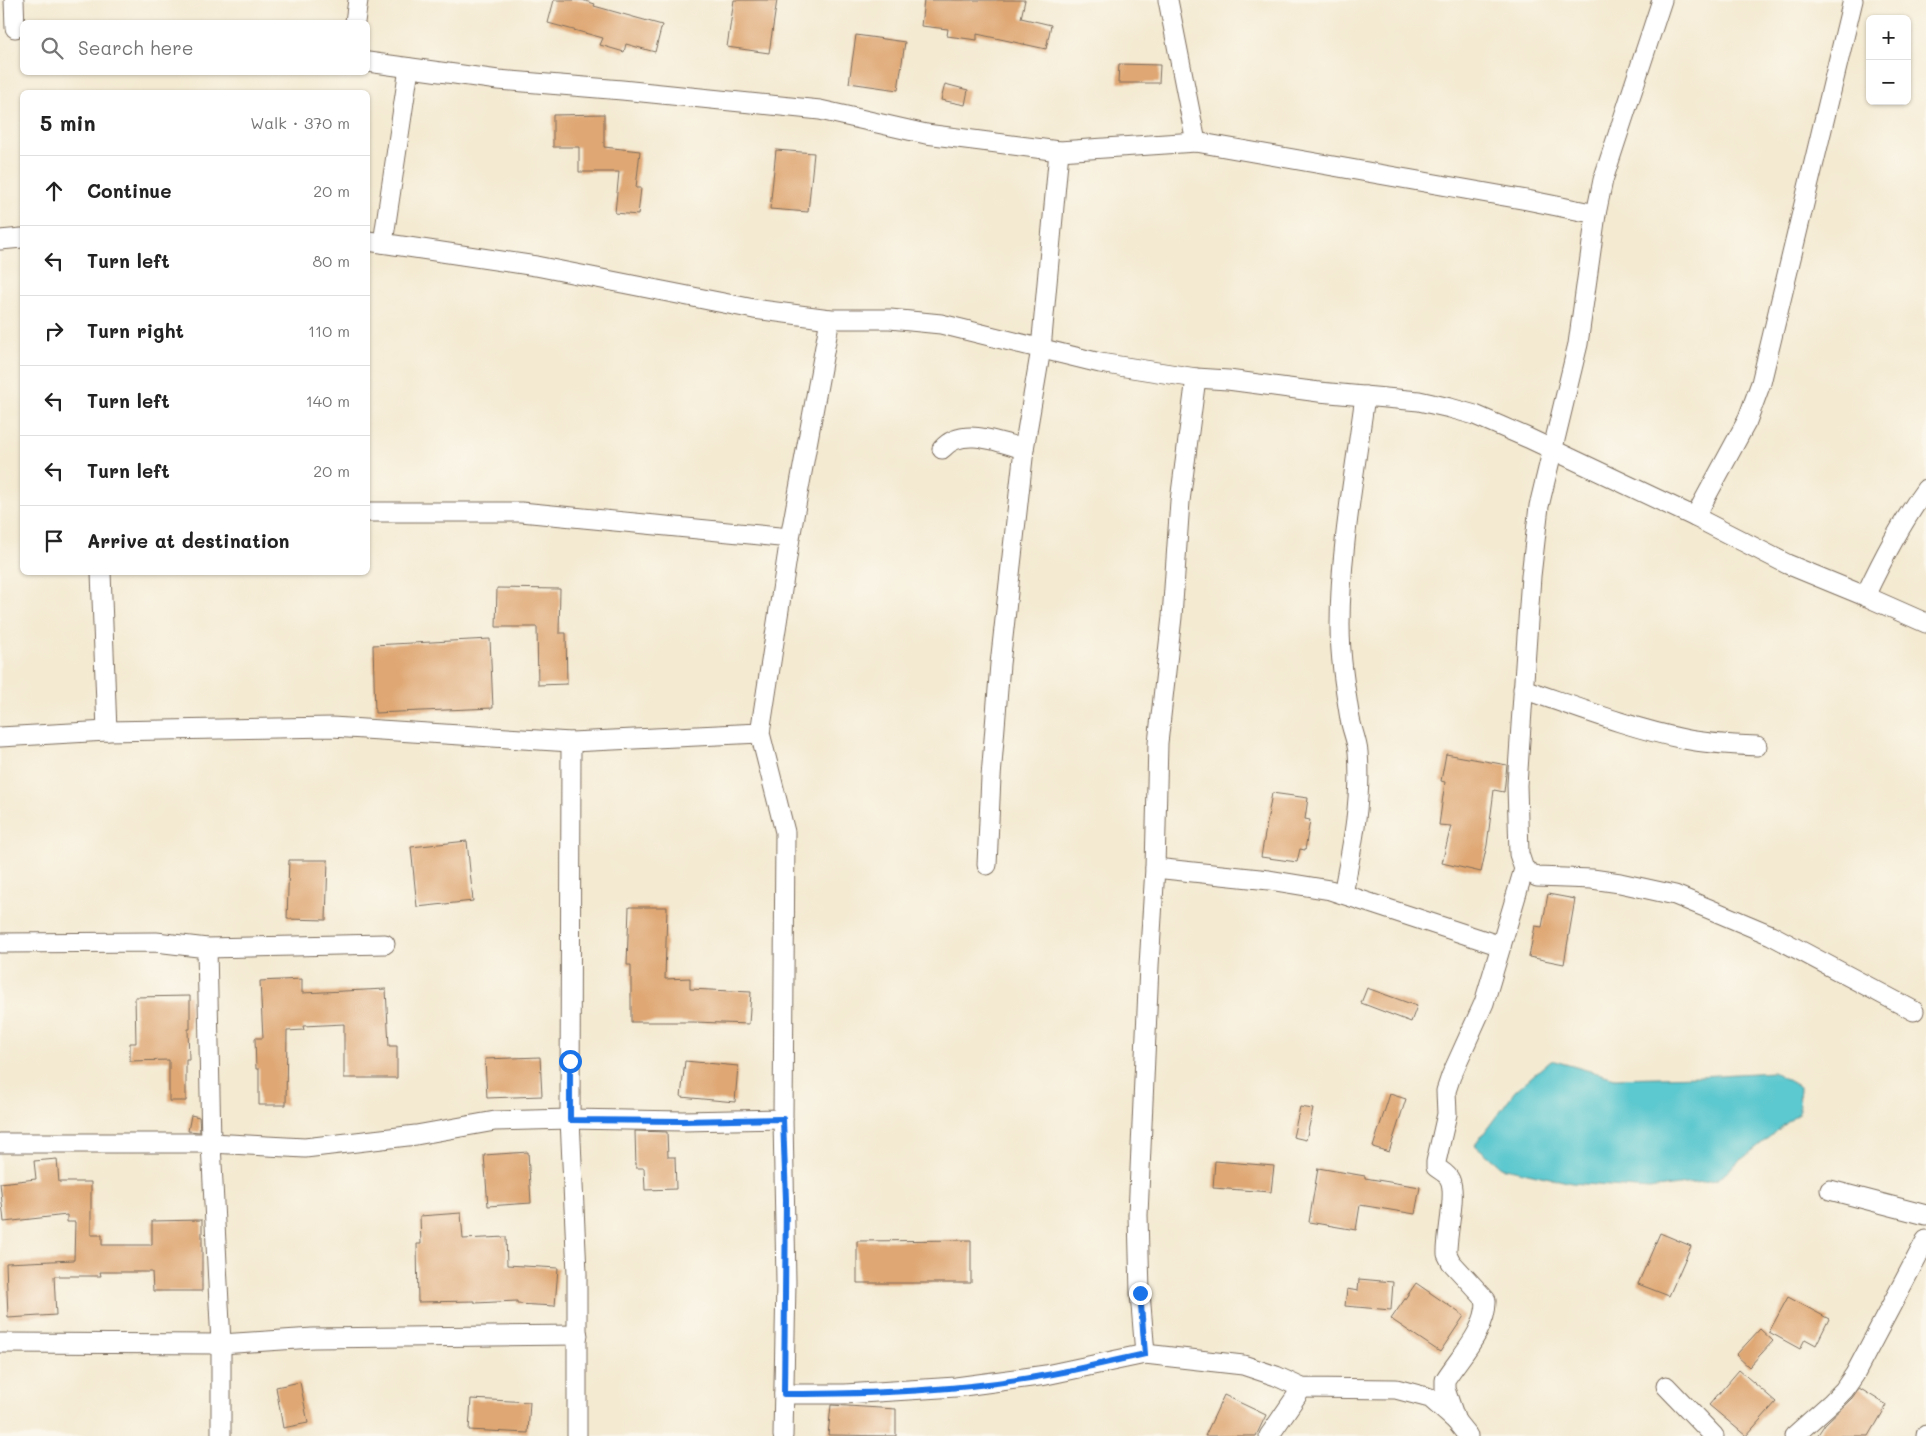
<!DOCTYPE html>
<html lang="en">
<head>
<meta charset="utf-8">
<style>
	:root { --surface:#fff; --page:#f2f2f2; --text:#222; --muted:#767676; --line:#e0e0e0 }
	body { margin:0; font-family:Mali,sans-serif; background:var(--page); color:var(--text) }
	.controls { position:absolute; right:15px; top:15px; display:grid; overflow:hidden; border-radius:8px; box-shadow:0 1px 4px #0004 }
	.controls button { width:45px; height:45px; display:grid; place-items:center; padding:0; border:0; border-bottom:1px solid var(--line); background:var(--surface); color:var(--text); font:25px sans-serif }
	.stop { position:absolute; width:15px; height:15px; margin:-11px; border:4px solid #1a73e8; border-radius:50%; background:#fff }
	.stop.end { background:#1a73e8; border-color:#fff; box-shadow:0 1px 5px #0008 }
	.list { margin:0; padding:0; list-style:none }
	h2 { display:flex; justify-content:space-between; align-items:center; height:65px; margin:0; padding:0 20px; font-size:21px }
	h2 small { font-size:16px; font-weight:400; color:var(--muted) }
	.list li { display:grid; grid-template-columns:32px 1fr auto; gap:15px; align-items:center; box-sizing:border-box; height:70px; padding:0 20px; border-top:1px solid var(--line) }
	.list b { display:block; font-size:19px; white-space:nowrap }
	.list em { font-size:16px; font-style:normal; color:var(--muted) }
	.icon { flex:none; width:28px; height:28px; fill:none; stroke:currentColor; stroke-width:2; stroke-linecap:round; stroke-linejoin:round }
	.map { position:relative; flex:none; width:1926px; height:1436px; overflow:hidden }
	.search { position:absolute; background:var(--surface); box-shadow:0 1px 4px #0004; left:20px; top:20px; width:350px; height:55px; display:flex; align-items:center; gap:12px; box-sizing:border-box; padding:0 18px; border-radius:8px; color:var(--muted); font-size:19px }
	.panel { position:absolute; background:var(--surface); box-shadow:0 1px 4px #0004; left:20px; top:90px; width:350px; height:485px; border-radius:8px }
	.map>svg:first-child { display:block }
</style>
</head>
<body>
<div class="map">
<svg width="1926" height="1436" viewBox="0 0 1926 1436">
	<rect width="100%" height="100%" fill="#fbf7ec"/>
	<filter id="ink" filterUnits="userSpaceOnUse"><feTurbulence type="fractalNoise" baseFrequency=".02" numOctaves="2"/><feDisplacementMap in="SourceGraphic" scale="10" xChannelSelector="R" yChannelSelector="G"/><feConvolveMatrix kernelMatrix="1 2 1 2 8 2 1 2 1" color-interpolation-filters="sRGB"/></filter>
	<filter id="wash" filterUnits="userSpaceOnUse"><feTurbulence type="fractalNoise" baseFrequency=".0096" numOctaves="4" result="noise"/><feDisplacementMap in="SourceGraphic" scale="20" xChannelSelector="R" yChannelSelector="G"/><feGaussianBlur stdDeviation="1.12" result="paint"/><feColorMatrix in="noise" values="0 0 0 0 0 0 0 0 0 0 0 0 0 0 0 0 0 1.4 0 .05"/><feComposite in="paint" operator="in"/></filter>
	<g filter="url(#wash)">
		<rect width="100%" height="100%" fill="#f4ead2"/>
		<path fill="#5bc8cf" stroke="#4b7976" d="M1551,1060l64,18 86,-2 72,-4 27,15 -1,26 -83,67 -67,9 -77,-6 -71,-16 -26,-22 40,-54z"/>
		<g id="blocks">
			<g fill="#dfa773">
				<path d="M554,0h28l13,4 -1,2 68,19 -7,27 -29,-8 -2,8 -24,-7 3,-7 -55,-15z"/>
				<path d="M734,0h43l-8,53 -42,-6z"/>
				<path d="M924,0h101l-4,18 30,7 -5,24 -69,-15v6l-30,-4 1,-7 -27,-3z"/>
				<path d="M856,35l49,7 -7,48 -49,-7z"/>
				<path d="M1119,64l41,1 -1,18h-41z"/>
				<path d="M945,84l23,6 -3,15 -24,-5z"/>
				<path d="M604,114v33l36,4 -4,37h5l-3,27 -23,-2 4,-41h-40v-25h-26v-32z"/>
				<path d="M776,150l38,3 -6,59 -38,-3z"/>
				<path d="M497,588l63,1 -1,44h7l1,51 -29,1 -1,-58h-41z"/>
				<path d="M490,639l3,69 -118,5 -2,-68z"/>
				<path d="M1446,754l61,11 -3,27 -10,-2 -7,55 -6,27 -39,-9 9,-37 -12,-1 6,-43 -4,-1z"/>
				<path d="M1272,793l36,5 -3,21 5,1 -5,30 -5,-1 -3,13 -36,-5z"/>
				<path d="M467,841l6,60 -56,6 -6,-60z"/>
				<path d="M289,860h39l-2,60 -39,-1z"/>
				<path d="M1548,894l27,5 -11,65 -35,-7 6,-31 7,1z"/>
				<path d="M629,907h38l-2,72 25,-1v11l61,3 -2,32 -55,-2h-63v-57h-4z"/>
				<path d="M302,979v14l84,-4 3,57h8v32h-53v-54l-41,2 1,4 -17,1 -1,74h-27v-36h-3l-1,-31h8l-3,-57z"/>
				<path d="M1367,988l50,18 -6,16 -50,-19z"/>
				<path d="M190,996v33h-2l1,31h-3v41h-17v-41l-39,1v-18h6l-1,-46z"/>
				<path d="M540,1057l2,39 -55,2 -2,-39z"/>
				<path d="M685,1061l53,5 -3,36 -54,-5z"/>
				<path d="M1390,1094l16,5 -17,53 -16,-5z"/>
				<path d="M1300,1107l13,2 -7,31 -13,-3z"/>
				<path d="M191,1115l8,2 1,15 -12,-1z"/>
				<path d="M635,1131l32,1 1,25h7l1,32 -31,1 -1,-22h-8z"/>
				<path d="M528,1152l3,51 -43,3 -4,-51z"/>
				<path d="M57,1159l2,23h32v53h11v10h50v-24l50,-1v71h-49l-1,-19h-52l1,4h-47l2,39 -48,3 -2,-55 68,-3 1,-38h-8v-7l-63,7 -4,-39 36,-4 -2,-18z"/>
				<path d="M1215,1161l59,5 -3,26 -58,-4z"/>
				<path d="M1318,1168l47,8v2l55,9 -5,27 -55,-9 -4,25 -47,-8z"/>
				<path d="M461,1213l2,26 43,-2 1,28 51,3 -3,38 -38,-2v-3l-42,2v-2l-57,1 -1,-58h4l-1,-28z"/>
				<path d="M1660,1233l31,13 -22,50 -31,-12z"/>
				<path d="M971,1240v43h-114v-42z"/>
				<path d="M1359,1279l34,3 -2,28 -46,-4 2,-17 11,2z"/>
				<path d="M1416,1283l48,33 -24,36 -49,-33z"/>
				<path d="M1788,1297l41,22 -13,26 -11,-6 -5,10 -31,-17z"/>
				<path d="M1760,1329l13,12 -24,26 -13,-12z"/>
				<path d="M1739,1370l37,32 -30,34 -37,-31z"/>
				<path d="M300,1382l8,41 -25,5 -7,-41z"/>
				<path d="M1859,1388l28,17 -18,31h-52l8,-12 27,-26z"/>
				<path d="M1224,1395l42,20 -10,21h-51z"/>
				<path d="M471,1399l59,3 -2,31 -59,-3z"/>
				<path d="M831,1405l65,4v27l-68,-1z"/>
			</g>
		</g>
	</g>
	<g filter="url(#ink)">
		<use href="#blocks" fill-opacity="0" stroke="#7c6d5d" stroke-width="1"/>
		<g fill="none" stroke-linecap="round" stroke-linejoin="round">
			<defs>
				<g id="minor">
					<path d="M14,0l1,28"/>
					<path d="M1168,0l28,142"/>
					<path d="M1662,0l-59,180 -7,34 -18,130 -39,162 -8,70 -14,209 2,69 5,15 13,8 55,2 28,4 55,12 32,13 64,27 143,76"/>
					<path d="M355,22l3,-22"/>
					<path d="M368,62l130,18 124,10 198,20 106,24 133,17 137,-9 331,58 69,14"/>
					<path d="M0,240l22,-2"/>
					<path d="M368,241l168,25 218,43 76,10h60l51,5 159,39 96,15 32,2 91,12 100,9 31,7 25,7 53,23 167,79 92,47 78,32 61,27"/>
					<path d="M383,243l26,-175"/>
					<path d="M942,449c20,-23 56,-7 82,0"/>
					<path d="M368,512h153l269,26"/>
					<path d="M1695,517l52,-96 14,-38 92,-383"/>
					<path d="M101,572l6,159"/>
					<path d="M1865,596c18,-38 36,-73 61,-107"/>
					<path d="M1523,689c53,18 107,39 161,50 25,5 49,6 73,7"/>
					<path d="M0,737l107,-6 225,-4 239,15 189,-9"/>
					<path d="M571,742l-1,377 7,154v163"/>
					<path d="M987,865l4,-88 9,-113 24,-215 17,-100 18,-198"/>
					<path d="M1155,868l114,12 61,10 171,56"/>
					<path d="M1343,894c9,-46 19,-94 15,-142 -1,-11 -6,-22 -8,-33 -5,-31 -10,-62 -10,-94 0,-76 15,-153 25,-229"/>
					<path d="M0,943l156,-1 51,6 178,-4"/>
					<path d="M207,948l4,195 10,201v92"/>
					<path d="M0,1143h211l94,5 111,-13 79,-14 75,-2 113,2 100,-2"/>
					<path d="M1830,1190l96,25"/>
					<path d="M0,1343l221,1 92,-6 265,-3"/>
					<path d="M1145,1354l-5,-61 -2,-78 11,-249 6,-98 3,-125 14,-126 8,-116 16,-123"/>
					<path d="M1666,1386l48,50"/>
					<path d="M784,1394h61l111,-7 90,-12 99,-21 98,11 33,11 26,12 94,1 34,9 26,23 12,15"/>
					<path d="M1456,1421l-11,-32v-9c15,-24 42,-50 41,-80l-35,-38 -4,-8c-1,-18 10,-59 3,-74 -2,-6 -9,-9 -14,-13v-5l11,-48 -1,-23 5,-15 33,-73 40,-134"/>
					<path d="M783,1436l3,-154 -3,-163 2,-287 -25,-99 30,-195 40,-219"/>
					<path d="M1269,1436l33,-48"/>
					<path d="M1794,1436l38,-34 12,-12 11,-16 71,-134"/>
					<path d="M1926,1436v-1"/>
				</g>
			</defs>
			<use href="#minor" stroke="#7c6d5d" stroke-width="21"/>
			<use href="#minor" stroke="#fff" stroke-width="19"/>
		</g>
	</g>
	<g fill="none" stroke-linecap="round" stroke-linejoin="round" filter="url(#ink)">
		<path stroke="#1a73e8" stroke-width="6" d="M570,1061v59l113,1 100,-2 3,81 -2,194c88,0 177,-3 263,-19 33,-6 65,-14 98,-21l-5,-61"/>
	</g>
</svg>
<div class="controls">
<button>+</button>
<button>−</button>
</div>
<div class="stop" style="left:570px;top:1061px"></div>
<div class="stop end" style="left:1140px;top:1293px"></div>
<div class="search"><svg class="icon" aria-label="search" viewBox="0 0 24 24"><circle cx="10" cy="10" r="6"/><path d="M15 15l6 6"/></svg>Search here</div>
<section class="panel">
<h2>5 min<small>Walk · 370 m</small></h2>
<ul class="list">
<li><svg class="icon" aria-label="ahead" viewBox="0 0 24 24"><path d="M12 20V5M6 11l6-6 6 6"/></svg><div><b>Continue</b></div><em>20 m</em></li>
<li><svg class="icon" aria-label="left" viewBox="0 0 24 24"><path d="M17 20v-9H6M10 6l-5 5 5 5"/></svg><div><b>Turn left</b></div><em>80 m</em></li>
<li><svg class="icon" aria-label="right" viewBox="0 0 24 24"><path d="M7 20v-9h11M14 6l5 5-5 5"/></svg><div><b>Turn right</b></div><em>110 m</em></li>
<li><svg class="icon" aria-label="left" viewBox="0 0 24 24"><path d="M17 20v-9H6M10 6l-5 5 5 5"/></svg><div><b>Turn left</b></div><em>140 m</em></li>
<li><svg class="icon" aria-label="left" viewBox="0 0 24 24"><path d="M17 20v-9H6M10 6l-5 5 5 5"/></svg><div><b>Turn left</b></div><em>20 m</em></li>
<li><svg class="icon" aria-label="arrive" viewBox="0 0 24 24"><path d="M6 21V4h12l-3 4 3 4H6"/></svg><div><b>Arrive at destination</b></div></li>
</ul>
</section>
</div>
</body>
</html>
